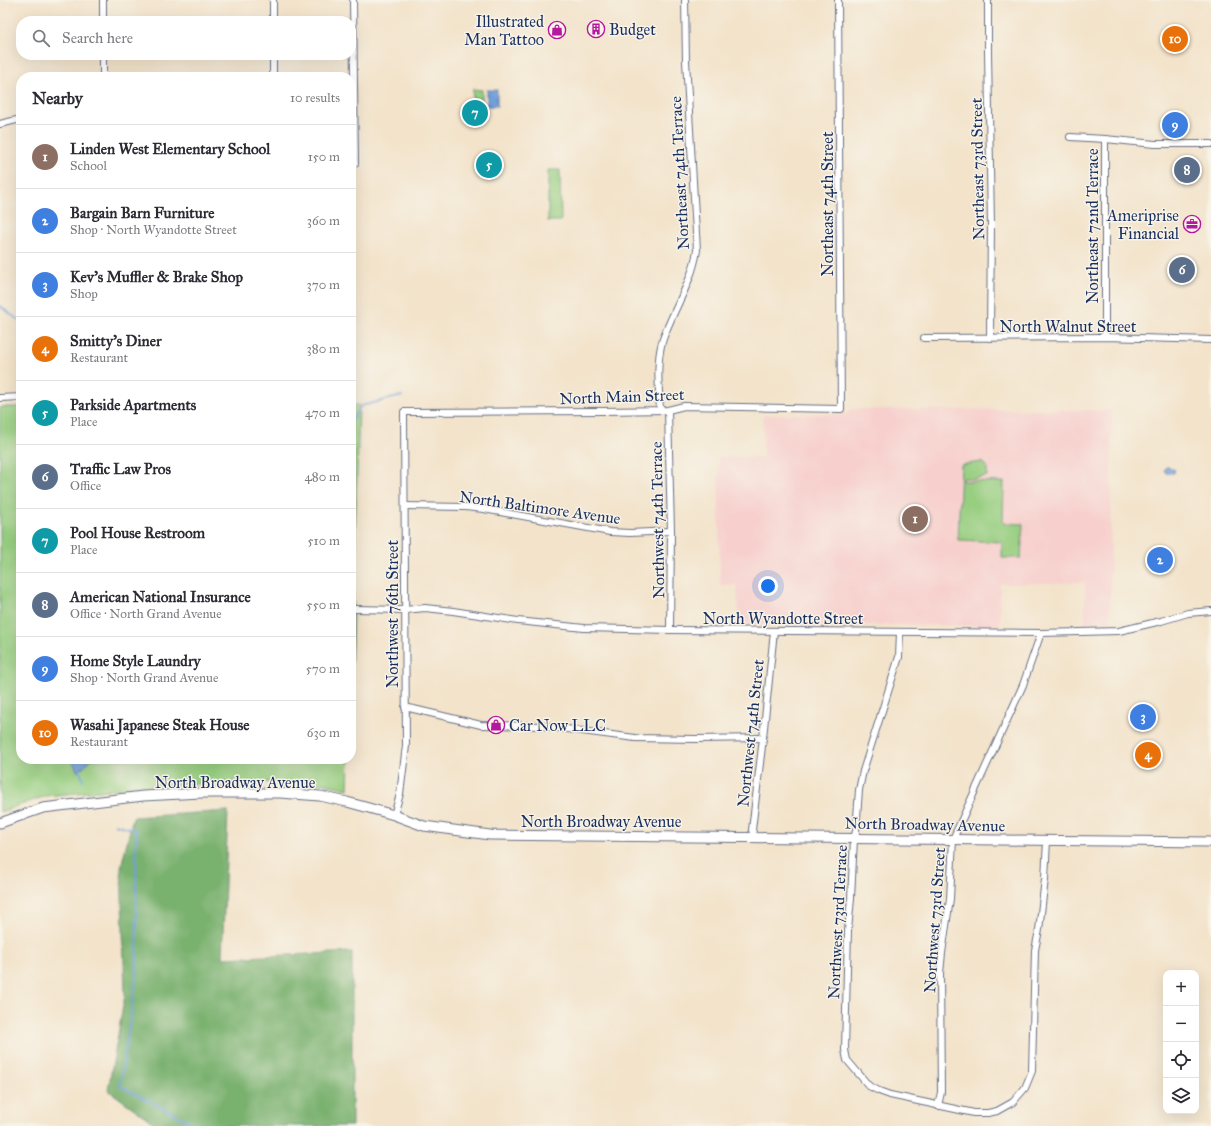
<!DOCTYPE html>
<html lang="en">
<head>
<meta charset="utf-8">
<style>
	:root { --surface:#fff; --page:#f2f2f3; --text:#2b2b33; --muted:#7c7c81; --line:#e1e1e2; --accent:#b5179e }
	body { margin:0; font-family:"IM FELL Great Primer",serif; background:var(--page); color:var(--text) }
	.controls { position:absolute; right:12px; bottom:12px; display:grid; overflow:hidden; border-radius:8px; box-shadow:0 4px 16px #0002 }
	.controls button { width:36px; height:36px; display:grid; place-items:center; padding:0; border:0; border-bottom:1px solid var(--line); background:var(--surface); color:var(--text); font:20px sans-serif }
	.you { position:absolute; left:768px; top:586px; width:14px; height:14px; margin:-10px; border:3px solid #fff; border-radius:50%; background:#1a73e8; box-shadow:0 0 0 6px #1a73e833 }
	.badge { display:grid; place-items:center; width:26px; height:26px; border-radius:50%; background:var(--accent); color:#fff; font-size:13px; font-weight:700 }
	.pin { position:absolute; translate:-50% -50%; border:2px solid #fff; box-shadow:0 1px 4px #0006 }
	.list { margin:0; padding:0; list-style:none }
	h2 { display:flex; justify-content:space-between; align-items:center; height:52px; margin:0; padding:0 16px; font-size:17px }
	h2 small { font-size:13px; font-weight:400; color:var(--muted) }
	.list li { display:grid; grid-template-columns:26px 1fr auto; gap:12px; align-items:center; box-sizing:border-box; height:64px; padding:0 16px; border-top:1px solid var(--line) }
	.list b { display:block; font-size:15px; white-space:nowrap }
	.list p { margin:0; font-size:13px; white-space:nowrap; color:var(--muted) }
	.list em { font-size:13px; font-style:normal; color:var(--muted) }
	.icon { flex:none; width:22px; height:22px; fill:none; stroke:currentColor; stroke-width:2; stroke-linecap:round; stroke-linejoin:round }
	.map { position:relative; flex:none; width:1211px; height:1126px; overflow:hidden }
	.search { position:absolute; background:var(--surface); box-shadow:0 4px 16px #0002; left:16px; top:16px; width:340px; height:44px; display:flex; align-items:center; gap:10px; box-sizing:border-box; padding:0 14px; border-radius:16px; color:var(--muted); font-size:15px }
	.panel { position:absolute; background:var(--surface); box-shadow:0 4px 16px #0002; left:16px; top:72px; width:340px; height:692px; border-radius:16px }
	.map>svg:first-child { display:block }
</style>
</head>
<body>
<div class="map">
<svg width="1211" height="1126" viewBox="0 0 1211 1126">
	<rect width="100%" height="100%" fill="#f7f3e8"/>
	<filter id="ink" filterUnits="userSpaceOnUse"><feTurbulence type="fractalNoise" baseFrequency=".025" numOctaves="2"/><feDisplacementMap in="SourceGraphic" scale="8" xChannelSelector="R" yChannelSelector="G"/><feConvolveMatrix kernelMatrix="1 2 1 2 8 2 1 2 1" color-interpolation-filters="sRGB"/></filter>
	<filter id="wash" filterUnits="userSpaceOnUse"><feTurbulence type="fractalNoise" baseFrequency=".012" numOctaves="4" result="noise"/><feDisplacementMap in="SourceGraphic" scale="16" xChannelSelector="R" yChannelSelector="G"/><feGaussianBlur stdDeviation="0.9" result="paint"/><feColorMatrix in="noise" values="0 0 0 0 0 0 0 0 0 0 0 0 0 0 0 0 0 1.4 0 .05"/><feComposite in="paint" operator="in"/></filter>
	<g filter="url(#wash)">
		<rect width="100%" height="100%" fill="#f3e3ca"/>
		<path fill="#f7d0cd" d="M852,409l260,1 -2,215h-25v-43l-85,2v42l-261,-2 -2,-39h-17l-2,-128h45v-42l82,-1z"/>
		<g fill="#97ce80" stroke="#597e6f">
			<path d="M473,89l9,1v17h-10z"/>
			<path d="M548,170h12l1,51h-13z"/>
			<path d="M351,405h8l-8,277z"/>
			<path d="M0,407h21v352h328l-1,30 -22,-5 -18,-1 -56,-1 -93,3 -113,11 -46,16z"/>
			<path d="M981,462l4,2 2,2v10l-13,3 -11,-1 -1,3 42,1 -1,41 20,1 -2,34h-19v-16l-44,-2 3,-75z"/>
		</g>
		<path fill="#79b16e" stroke="#4a7066" d="M228,811l-6,147 130,-6v174h-194l-50,-36 17,-95 -4,-128 12,-50z"/>
		<g fill="#709fd9" stroke="#46679c">
			<rect x="487" y="90" width="10" height="16"/>
			<path d="M1166,467h3l6,3 -1,3h-8l-2,-3z"/>
			<path d="M71,759h20l-13,13z"/>
		</g>
		<g fill="none" stroke-linecap="round" stroke-linejoin="round">
			<g stroke="#709fd9" stroke-width="2">
				<path d="M0,306l21,16"/>
				<path d="M351,421l10,-15 41,-10"/>
				<path d="M79,768l4,12"/>
				<path d="M115,824l21,6 1,142 -17,114 78,40"/>
			</g>
		</g>
	</g>
	<g filter="url(#ink)">
		<g fill="none" stroke-linecap="round" stroke-linejoin="round">
			<defs>
				<g id="street">
					<path d="M103,0v21"/>
					<path d="M353,0l2,163"/>
					<path d="M988,0v53l3,171 -1,114"/>
					<path d="M273,21v-21"/>
					<path d="M103,55v22"/>
					<path d="M273,77v-22"/>
					<path d="M0,124l21,-5"/>
					<path d="M1070,137l35,2 50,5h56"/>
					<path d="M1105,139v198"/>
					<path d="M924,338l181,-1 106,3"/>
					<path d="M0,398l21,-1"/>
					<path d="M660,410c-1,-22 -4,-46 2,-68 10,-31 30,-58 35,-92l-11,-189 -1,-61"/>
					<path d="M668,410l3,121 -1,99"/>
					<path d="M405,506l60,1 19,2 126,23 20,1 41,-2"/>
					<path d="M354,609l51,1 20,-2 28,3 65,10 66,7 86,2 371,3 78,-2 42,-10 27,-8 23,-2"/>
					<path d="M900,632l-1,25 -36,114 -4,19 -3,41 -2,8 -3,59 -3,33 -3,119 2,10 22,26 10,5 11,4 84,18h14l9,-2 16,-9 12,-14 7,-17 3,-121 4,-20 6,-51 2,-39"/>
					<path d="M405,707l76,18 63,1 91,12 61,1 67,-1"/>
					<path d="M394,815l6,-21 6,-48 -2,-334 199,-1 65,-1 16,-4 157,3 -3,-409"/>
					<path d="M755,837l-3,-7 11,-92 11,-107"/>
					<path d="M938,1106l3,-14 -1,-119 2,-20 8,-54 3,-60 70,-154 18,-52"/>
				</g>
				<path id="secondary" d="M0,823l43,-15 100,-12 58,-3h79l40,3 27,6 47,13 30,11 66,9 721,7"/>
			</defs>
			<use href="#street" stroke="#676e84" stroke-width="8"/>
			<use href="#secondary" stroke="#676e84" stroke-width="11"/>
			<use href="#street" stroke="#fff" stroke-width="6"/>
			<use href="#secondary" stroke="#fff" stroke-width="9"/>
		</g>
	</g>
	<defs>
		<symbol id="building-ring" viewBox="-11 -11 22 22"><circle r="9.5" fill="#f7f3e8" stroke="#b5179e" stroke-width="1.5"/><path d="M-4-6H4V6H1V3H-1V6H-4ZM-2.5-4.3h1.7v1.8h-1.7ZM.8-4.3h1.7v1.8H.8ZM-2.5-1h1.7V.8h-1.7ZM.8-1h1.7V.8H.8Z" fill="#b5179e"/></symbol>
		<symbol id="shop-ring" viewBox="-11 -11 22 22"><circle r="9.5" fill="#f7f3e8" stroke="#b5179e" stroke-width="1.5"/><path d="M-5-2.5h2.3a2.7 3.5 0 0 1 5.4 0H5L5.5 6h-11ZM-1.5-2.5h3a1.5 2.3 0 0 0-3 0Z" fill="#b5179e"/></symbol>
		<symbol id="office-ring" viewBox="-11 -11 22 22"><circle r="9.5" fill="#f7f3e8" stroke="#b5179e" stroke-width="1.5"/><path d="M-6-3h4V-5.5h4V-3h4V5H-6ZM-1-4.5V-3h2v-1.5ZM-6 0V1H6V0Z" fill="#b5179e"/></symbol>
	</defs>
	<g fill-rule="evenodd">
		<use href="#building-ring" x="586" y="19" width="20" height="20"/>
		<use href="#shop-ring" x="547" y="20" width="20" height="20"/>
		<use href="#office-ring" x="1182" y="214" width="20" height="20"/>
		<use href="#shop-ring" x="486" y="715" width="20" height="20"/>
	</g>
	<g text-anchor="middle" stroke-width="3" stroke-linejoin="round" paint-order="stroke">
		<g font-size="16" fill="#1b2f5e" stroke="#f7f3e8" text-anchor="end">
			<text x="544" y="27">Illustrated<tspan x="544" dy="18">Man Tattoo</tspan></text>
			<text x="609" y="35" text-anchor="start">Budget</text>
			<text x="1179" y="221">Ameriprise<tspan x="1179" dy="18">Financial</tspan></text>
			<text x="509" y="731" text-anchor="start">Car Now LLC</text>
		</g>
		<g font-size="16" fill="#1b2f5e" stroke="#f7f3e8">
			<text transform="translate(977 169) rotate(-91)" y="6">Northeast 73rd Street</text>
			<text transform="translate(679 173) rotate(-93)" y="6">Northeast 74th Terrace</text>
			<text transform="translate(827 204) rotate(-90)" y="6">Northeast 74th Street</text>
			<text transform="translate(1092 226) rotate(-90)" y="6">Northeast 72nd Terrace</text>
			<text x="1068" y="332">North Walnut Street</text>
			<text transform="translate(622 396) rotate(-2)" y="6">North Main Street</text>
			<text transform="translate(540 507) rotate(8)" y="6">North Baltimore Avenue</text>
			<text transform="translate(657 520) rotate(-91)" y="6">Northwest 74th Terrace</text>
			<text transform="translate(392 614) rotate(-90)" y="6">Northwest 76th Street</text>
			<text x="783" y="624">North Wyandotte Street</text>
			<text transform="translate(750 733) rotate(-84)" y="6">Northwest 74th Street</text>
			<text x="235" y="788">North Broadway Avenue</text>
			<text x="601" y="827">North Broadway Avenue</text>
			<text transform="translate(925 824) rotate(1)" y="6">North Broadway Avenue</text>
			<text transform="translate(934 920) rotate(-86)" y="6">Northwest 73rd Street</text>
			<text transform="translate(837 922) rotate(-87)" y="6">Northwest 73rd Terrace</text>
		</g>
	</g>
</svg>
<div class="controls">
<button>+</button>
<button>−</button>
<button><svg class="icon" aria-label="locate" viewBox="0 0 24 24"><circle cx="12" cy="12" r="6"/><path d="M12 2v4M12 18v4M2 12h4M18 12h4"/></svg></button>
<button><svg class="icon" aria-label="layers" viewBox="0 0 24 24"><path d="M12 4l9 5-9 5-9-5zM3 14l9 5 9-5"/></svg></button>
</div>
<div class="you"></div>
<div class="pin badge" style="left:915px;top:519px;background:#8d6e63">1</div>
<div class="pin badge" style="left:1160px;top:560px;background:#3f7fe0">2</div>
<div class="pin badge" style="left:1143px;top:717px;background:#3f7fe0">3</div>
<div class="pin badge" style="left:1148px;top:755px;background:#e8710a">4</div>
<div class="pin badge" style="left:489px;top:165px;background:#0f9aa8">5</div>
<div class="pin badge" style="left:1182px;top:270px;background:#5c6f8a">6</div>
<div class="pin badge" style="left:475px;top:113px;background:#0f9aa8">7</div>
<div class="pin badge" style="left:1187px;top:170px;background:#5c6f8a">8</div>
<div class="pin badge" style="left:1175px;top:125px;background:#3f7fe0">9</div>
<div class="pin badge" style="left:1175px;top:39px;background:#e8710a">10</div>
<div class="search"><svg class="icon" aria-label="search" viewBox="0 0 24 24"><circle cx="10" cy="10" r="6"/><path d="M15 15l6 6"/></svg>Search here</div>
<section class="panel">
<h2>Nearby<small>10 results</small></h2>
<ul class="list">
<li><span class="badge" style="background:#8d6e63">1</span><div><b>Linden West Elementary School</b><p>School</p></div><em>150 m</em></li>
<li><span class="badge" style="background:#3f7fe0">2</span><div><b>Bargain Barn Furniture</b><p>Shop · North Wyandotte Street</p></div><em>360 m</em></li>
<li><span class="badge" style="background:#3f7fe0">3</span><div><b>Kev's Muffler &amp; Brake Shop</b><p>Shop</p></div><em>370 m</em></li>
<li><span class="badge" style="background:#e8710a">4</span><div><b>Smitty's Diner</b><p>Restaurant</p></div><em>380 m</em></li>
<li><span class="badge" style="background:#0f9aa8">5</span><div><b>Parkside Apartments</b><p>Place</p></div><em>470 m</em></li>
<li><span class="badge" style="background:#5c6f8a">6</span><div><b>Traffic Law Pros</b><p>Office</p></div><em>480 m</em></li>
<li><span class="badge" style="background:#0f9aa8">7</span><div><b>Pool House Restroom</b><p>Place</p></div><em>510 m</em></li>
<li><span class="badge" style="background:#5c6f8a">8</span><div><b>American National Insurance</b><p>Office · North Grand Avenue</p></div><em>550 m</em></li>
<li><span class="badge" style="background:#3f7fe0">9</span><div><b>Home Style Laundry</b><p>Shop · North Grand Avenue</p></div><em>570 m</em></li>
<li><span class="badge" style="background:#e8710a">10</span><div><b>Wasahi Japanese Steak House</b><p>Restaurant</p></div><em>630 m</em></li>
</ul>
</section>
</div>
</body>
</html>
